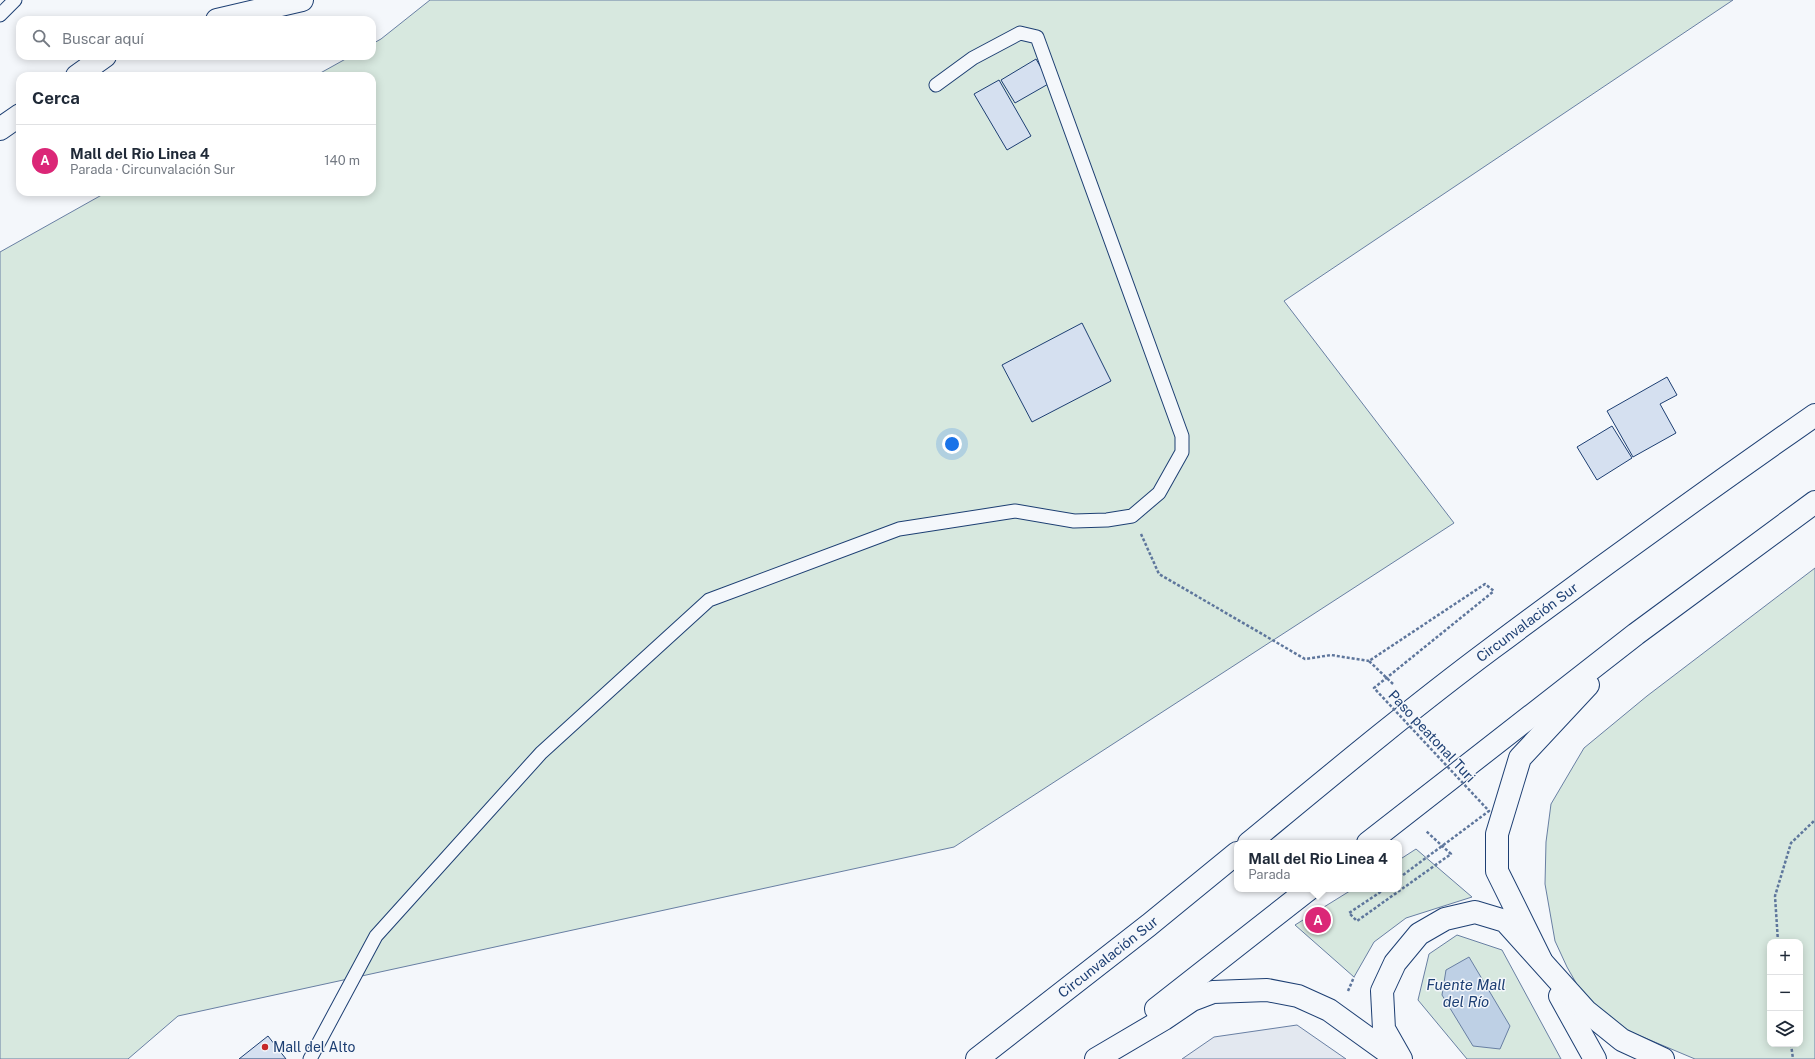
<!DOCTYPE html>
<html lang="es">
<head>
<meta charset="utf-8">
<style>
	:root { --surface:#fff; --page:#f6f6f7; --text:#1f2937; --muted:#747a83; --line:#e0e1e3; --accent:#db2777 }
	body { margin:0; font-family:"Public Sans",sans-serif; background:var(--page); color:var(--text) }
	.controls { position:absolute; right:12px; bottom:12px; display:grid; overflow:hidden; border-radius:8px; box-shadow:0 2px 10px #0003 }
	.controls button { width:36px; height:36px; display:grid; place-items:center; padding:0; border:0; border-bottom:1px solid var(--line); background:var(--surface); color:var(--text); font:20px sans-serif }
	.you { position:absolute; left:952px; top:444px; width:14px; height:14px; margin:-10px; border:3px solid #fff; border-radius:50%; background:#1a73e8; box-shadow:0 0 0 6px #1a73e833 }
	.badge { display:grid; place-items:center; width:26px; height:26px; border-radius:50%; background:var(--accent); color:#fff; font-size:13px; font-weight:700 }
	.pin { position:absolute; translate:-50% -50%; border:2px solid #fff; box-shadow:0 1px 4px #0006 }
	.popup { position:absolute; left:1234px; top:840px; width:168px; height:52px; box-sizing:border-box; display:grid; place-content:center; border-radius:8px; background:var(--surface); filter:drop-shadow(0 1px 3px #0005); font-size:13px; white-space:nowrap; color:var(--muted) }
	.popup b { font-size:15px; color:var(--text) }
	.popup::after { content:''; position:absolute; left:50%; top:100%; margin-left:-8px; border:8px solid transparent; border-top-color:var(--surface) }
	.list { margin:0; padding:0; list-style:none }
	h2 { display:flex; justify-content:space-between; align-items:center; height:52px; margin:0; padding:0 16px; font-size:17px }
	h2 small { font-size:13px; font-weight:400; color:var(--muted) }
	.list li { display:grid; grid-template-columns:26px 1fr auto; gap:12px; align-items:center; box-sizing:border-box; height:72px; padding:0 16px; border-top:1px solid var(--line) }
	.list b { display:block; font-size:15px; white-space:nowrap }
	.list p { margin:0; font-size:13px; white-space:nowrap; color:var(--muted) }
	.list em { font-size:13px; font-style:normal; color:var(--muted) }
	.icon { flex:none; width:22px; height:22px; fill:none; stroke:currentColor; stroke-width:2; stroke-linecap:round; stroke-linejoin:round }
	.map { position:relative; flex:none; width:1815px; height:1059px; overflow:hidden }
	.search { position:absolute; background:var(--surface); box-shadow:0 2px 10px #0003; left:16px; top:16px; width:360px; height:44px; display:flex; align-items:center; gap:10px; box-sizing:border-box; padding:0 14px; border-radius:12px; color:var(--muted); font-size:15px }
	.panel { position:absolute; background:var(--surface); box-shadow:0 2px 10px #0003; left:16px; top:72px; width:360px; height:124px; border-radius:12px }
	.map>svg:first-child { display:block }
</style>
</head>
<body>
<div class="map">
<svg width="1815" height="1059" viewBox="0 0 1815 1059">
	<rect width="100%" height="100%" fill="#f4f7fb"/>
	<g fill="#d7e8df" stroke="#687fa3" fill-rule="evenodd">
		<path d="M430,0h1303l-449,301 170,222 -500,324 -776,169 -50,43h-128v-807l107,-60h265v-116h-57l36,-20h21v-12l9,-5z"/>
		<path d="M1815,568v491h-120l-69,-29 -23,-18 -24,-24 -12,-21 -12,-26 -10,-57 1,-42 5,-38 33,-56 63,-52zM1770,942h30v102h-30z"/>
		<path d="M1416,849l56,48 -66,21 -32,24 -20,35 -59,-52 58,-36h46v-29z"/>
		<path d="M1457,935l45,15 59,109h-94l-49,-59 11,-46z"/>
	</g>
	<path fill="#e3e8f0" stroke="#687fa3" d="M1297,1025l49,34h-164l32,-22z"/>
	<path fill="#bed0e5" stroke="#687fa3" d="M1469,957l41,69 -10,23 -27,-3 -31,-51 4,-25z"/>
	<g fill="#d5e0f0" stroke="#1d3f73">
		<path d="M1036,59l14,24 -35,20 -14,-23z"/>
		<path d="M999,80l32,56 -24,14 -33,-56z"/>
		<path d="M1082,323l29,58 -79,41 -30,-57z"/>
		<path d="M1667,377l10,18 -17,9 16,29 -43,24 -26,-46z"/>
		<path d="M1612,426l20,32 -35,22 -20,-33z"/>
		<path d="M268,1036l18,23h-47z"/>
	</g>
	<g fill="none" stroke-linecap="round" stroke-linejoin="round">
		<defs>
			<g id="service">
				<path d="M0,15l15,-15"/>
				<path d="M310,1059l66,-123 165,-183 168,-153 190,-71 116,-18 59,10 33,-1 25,-4 27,-23 23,-41v-16l-145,-399 -17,-4 -47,25 -37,27"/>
			</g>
			<g id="minor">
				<path d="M217,20l85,-20"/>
				<path d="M77,76l28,-20"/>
				<path d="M0,129l20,-14"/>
			</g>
			<g id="secondary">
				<path d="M1560,996l35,63"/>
				<path d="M1401,1059l-17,-30 -2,-38 13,-28 24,-29 26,-15 30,-7 30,9 81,90 36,29 41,19"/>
			</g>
			<g id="trunk">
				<path id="s1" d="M1249,843c80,-66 159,-132 242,-194 107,-80 215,-158 324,-234"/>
				<path d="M1368,843l268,-209 179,-132"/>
				<path d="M1541,960l-44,-89v-37l23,-76 68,-73"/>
				<path d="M1156,1009l153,-120"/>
				<path id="s2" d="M977,1059l172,-134 88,-72"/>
				<path d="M1096,1059l68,-40 28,-19 21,-8 54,-2 31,6 31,14 68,49"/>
			</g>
		</defs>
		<use href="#service" stroke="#1d3f73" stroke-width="15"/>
		<use href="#minor" stroke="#1d3f73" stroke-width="24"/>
		<use href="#secondary" stroke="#1d3f73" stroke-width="24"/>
		<use href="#trunk" stroke="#1d3f73" stroke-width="24"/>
		<g stroke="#5e769c" stroke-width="2.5" stroke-dasharray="3 2" stroke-linecap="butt">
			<path d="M1141,534l18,40 146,85 26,-4 38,6"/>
			<path d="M1393,684l-24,-23 116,-77 9,7"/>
			<path d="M1385,889l-36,24 8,8 94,-67 -25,-23"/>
			<path d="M1778,942l-3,-46 16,-53 24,-23"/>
			<path d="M1348,991l6,-14"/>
			<path d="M1791,1044l2,15"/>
		</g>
		<use href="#service" stroke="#f4f7fb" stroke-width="13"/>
		<use href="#minor" stroke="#f4f7fb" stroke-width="22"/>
		<use href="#secondary" stroke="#f4f7fb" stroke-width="22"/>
		<use href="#trunk" stroke="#f4f7fb" stroke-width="22"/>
		<path stroke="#5e769c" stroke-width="2.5" stroke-dasharray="3 2" stroke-linecap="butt" d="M1399,878l90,-67 -115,-123 120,-97"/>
	</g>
	<circle fill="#c62828" stroke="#f4f7fb" stroke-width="1.5" cx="265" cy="1047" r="4"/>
	<g text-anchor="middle" stroke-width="3" stroke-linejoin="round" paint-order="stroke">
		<g font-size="14" fill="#1d3f73" stroke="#f4f7fb">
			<text dy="5" stroke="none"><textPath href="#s1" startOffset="355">Circunvalación Sur</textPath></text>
			<text transform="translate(1432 736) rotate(47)" y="5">Paso peatonal Turi</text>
			<text dy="5" stroke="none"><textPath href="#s2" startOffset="166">Circunvalación Sur</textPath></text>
		</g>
		<g font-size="14" fill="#1d3f73" stroke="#f4f7fb" text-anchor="start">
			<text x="273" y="1052">Mall del Alto</text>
		</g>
		<g font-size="15" font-style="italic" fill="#1d3f73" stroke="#f4f7fb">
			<text x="1466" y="990">Fuente Mall<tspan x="1466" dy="17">del Río</tspan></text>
		</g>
	</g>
</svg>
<div class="controls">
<button>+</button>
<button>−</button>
<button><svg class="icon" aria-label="layers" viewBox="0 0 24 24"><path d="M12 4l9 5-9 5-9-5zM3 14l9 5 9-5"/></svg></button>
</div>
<div class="you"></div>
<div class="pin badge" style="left:1318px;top:920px">A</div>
<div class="popup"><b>Mall del Rio Linea 4</b>Parada</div>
<div class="search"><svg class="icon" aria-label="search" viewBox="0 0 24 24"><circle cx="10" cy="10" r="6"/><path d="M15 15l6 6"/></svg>Buscar aquí</div>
<section class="panel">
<h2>Cerca<small></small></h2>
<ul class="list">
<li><span class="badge">A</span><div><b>Mall del Rio Linea 4</b><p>Parada · Circunvalación Sur</p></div><em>140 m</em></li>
</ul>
</section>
</div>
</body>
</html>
